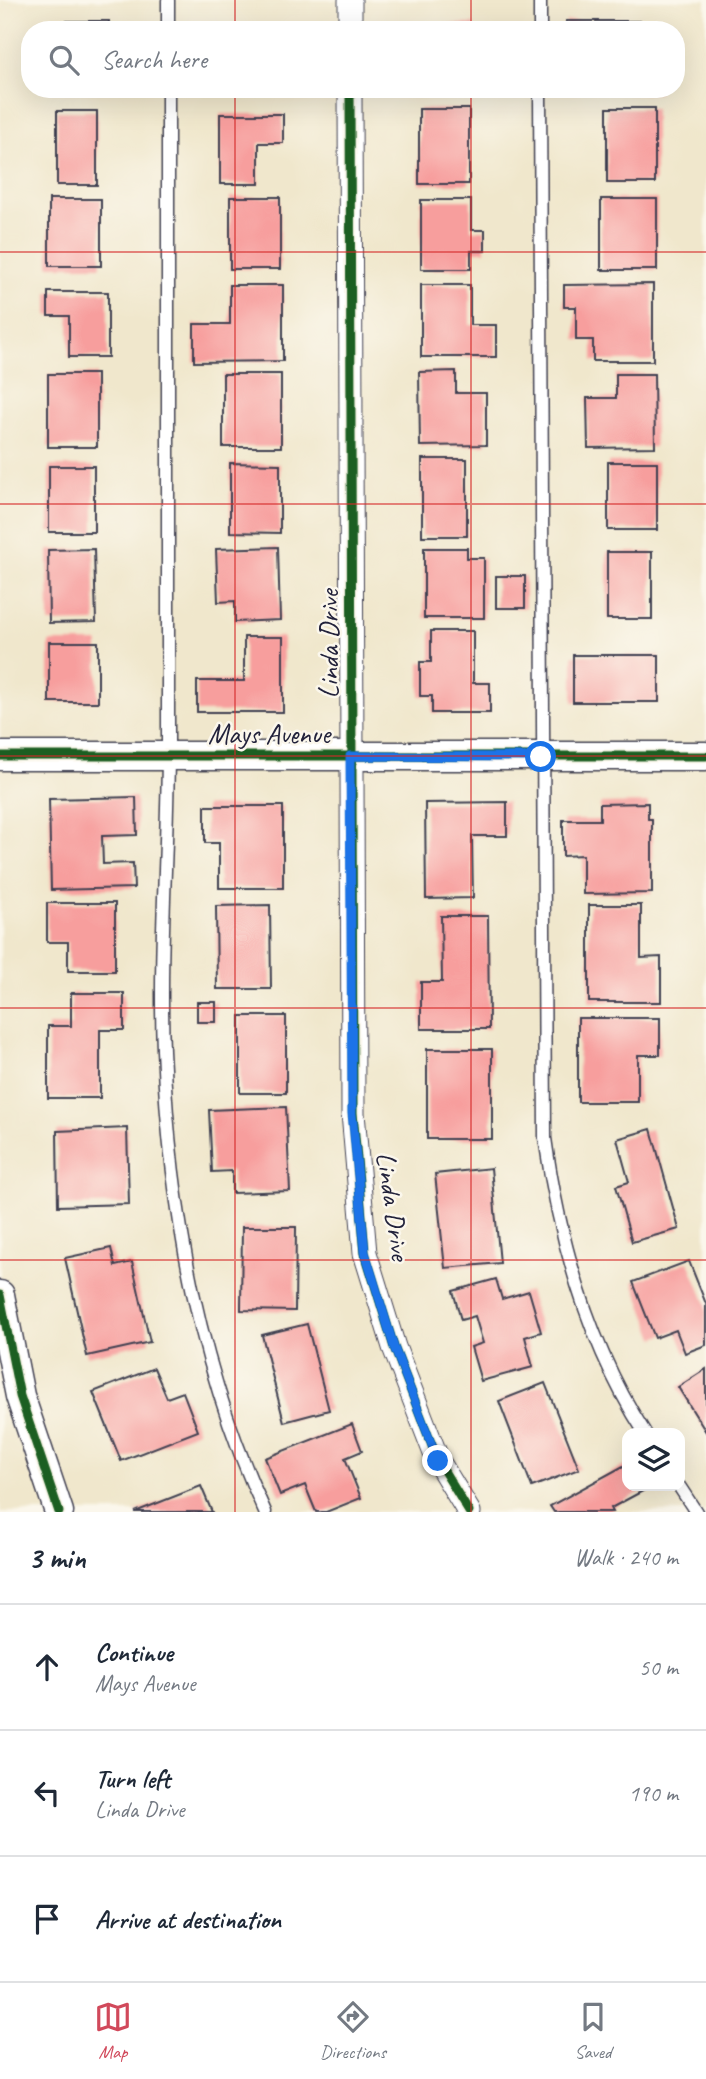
<!DOCTYPE html>
<html lang="en">
<head>
<meta charset="utf-8">
<style>
	:root { --surface:#fff; --page:#f6f6f7; --text:#1f2937; --muted:#747a83; --line:#e0e1e3; --accent:#d1495b }
	body { margin:0; font-family:Caveat,sans-serif; background:var(--page); color:var(--text) }
	.controls { position:absolute; right:21px; bottom:21px; display:grid; overflow:hidden; border-radius:14px; box-shadow:0 7px 28px #0002 }
	.controls button { width:63px; height:63px; display:grid; place-items:center; padding:0; border:0; border-bottom:2px solid var(--line); background:var(--surface); color:var(--text); font:35px sans-serif }
	.stop { position:absolute; width:21px; height:21px; margin:-16px; border:5px solid #1a73e8; border-radius:50%; background:#fff }
	.stop.end { background:#1a73e8; border-color:#fff; box-shadow:0 2px 7px #0008 }
	.list { margin:0; padding:0; list-style:none }
	h2 { display:flex; justify-content:space-between; align-items:center; height:91px; margin:0; padding:0 28px; font-size:30px }
	h2 small { font-size:23px; font-weight:400; color:var(--muted) }
	.list li { display:grid; grid-template-columns:46px 1fr auto; gap:21px; align-items:center; box-sizing:border-box; height:126px; padding:0 28px; border-top:2px solid var(--line) }
	.list b { display:block; font-size:26px; white-space:nowrap }
	.list p { margin:0; font-size:23px; white-space:nowrap; color:var(--muted) }
	.list em { font-size:23px; font-style:normal; color:var(--muted) }
	.icon { flex:none; width:38px; height:38px; fill:none; stroke:currentColor; stroke-width:2; stroke-linecap:round; stroke-linejoin:round }
	.map { position:relative; flex:none; width:706px; height:1512px; overflow:hidden }
	.search { position:absolute; background:var(--surface); box-shadow:0 7px 28px #0002; left:21px; right:21px; top:21px; height:77px; display:flex; align-items:center; gap:18px; box-sizing:border-box; padding:0 24px; border-radius:28px; color:var(--muted); font-size:26px }
	.sheet { height:469px; background:var(--surface) }
	nav { display:flex; justify-content:space-around; align-items:center; box-sizing:border-box; height:98px; border-top:2px solid var(--line); background:var(--surface); font-size:19px; color:var(--muted) }
	nav a { display:grid; justify-items:center; gap:4px }
	nav .on { color:var(--accent) }
	.map>svg:first-child { display:block }
</style>
</head>
<body>
<div class="map">
<svg width="706" height="1512" viewBox="0 0 706 1512">
	<rect width="100%" height="100%" fill="#fbf7ec"/>
	<filter id="ink" filterUnits="userSpaceOnUse"><feTurbulence type="fractalNoise" baseFrequency=".0143" numOctaves="2"/><feDisplacementMap in="SourceGraphic" scale="14" xChannelSelector="R" yChannelSelector="G"/><feConvolveMatrix kernelMatrix="1 2 1 2 8 2 1 2 1" color-interpolation-filters="sRGB"/></filter>
	<filter id="wash" filterUnits="userSpaceOnUse"><feTurbulence type="fractalNoise" baseFrequency=".00686" numOctaves="4" result="noise"/><feDisplacementMap in="SourceGraphic" scale="28" xChannelSelector="R" yChannelSelector="G"/><feGaussianBlur stdDeviation="1.57" result="paint"/><feColorMatrix in="noise" values="0 0 0 0 0 0 0 0 0 0 0 0 0 0 0 0 0 1.4 0 .05"/><feComposite in="paint" operator="in"/></filter>
	<g filter="url(#wash)">
		<rect width="100%" height="100%" fill="#f0e7cc"/>
		<g id="blocks">
			<g fill="#f79e9d">
				<rect x="46" y="21" width="63" height="9"/>
				<rect x="566" y="21" width="92" height="9"/>
				<rect x="430" y="24" width="44" height="6"/>
				<rect x="430" y="89" width="44" height="4"/>
				<path d="M627,89h31l1,4 -32,1z"/>
				<rect x="607" y="108" width="48" height="75"/>
				<rect x="419" y="109" width="50" height="75"/>
				<rect x="57" y="111" width="40" height="74"/>
				<path d="M220,114h63v29h-24v41h-39z"/>
				<rect x="230" y="197" width="50" height="72"/>
				<rect x="49" y="199" width="52" height="67"/>
				<rect x="601" y="199" width="56" height="71"/>
				<path d="M421,200h50v30h14v21h-14v18h-50z"/>
				<path d="M653,284v77h-60v-21h-17v-33h-12v-22z"/>
				<path d="M230,285h53v76l-89,1v-38h36z"/>
				<path d="M421,285h49v40h26v32h-75z"/>
				<path d="M48,292h60v65h-39v-41h-21z"/>
				<path d="M456,371v22h30v52l-66,1 -1,-74z"/>
				<rect x="48" y="374" width="49" height="73"/>
				<rect x="223" y="374" width="58" height="73"/>
				<path d="M616,374h38l1,73 -67,1 -1,-50h29z"/>
				<rect x="422" y="459" width="45" height="77"/>
				<rect x="608" y="462" width="49" height="68"/>
				<path d="M230,463l50,1v69l-50,-1z"/>
				<rect x="49" y="466" width="45" height="66"/>
				<path d="M278,547l2,73 -45,2v-21l-17,1 -2,-53z"/>
				<path d="M424,548h43v10h17v60h-60z"/>
				<path d="M94,549l2,73 -47,1 -1,-73z"/>
				<rect x="607" y="552" width="45" height="67"/>
				<rect x="496" y="576" width="29" height="32"/>
				<path d="M431,631h42v52h17v30h-58v-17h-12v-34h11z"/>
				<path d="M244,637h39v75h-86v-31h47z"/>
				<rect x="49" y="642" width="49" height="60"/>
				<rect x="573" y="655" width="86" height="47"/>
				<path d="M136,797l1,38 -35,1 1,28 30,-1 1,25 -83,2 -2,-91z"/>
				<path d="M507,802v34h-35l1,62 -47,1 -1,-96z"/>
				<path d="M648,803v16h4v74l-69,1v-39l-20,1v-36h37v-16z"/>
				<path d="M205,806h78v82h-64v-45h-14z"/>
				<path d="M47,903h68v68h-47v-29h-21z"/>
				<path d="M270,905l1,84h-54l-1,-83z"/>
				<path d="M589,905h52v53l20,-1v45h-72z"/>
				<path d="M441,916h47l1,113h-68v-47h21z"/>
				<path d="M71,993h53v37h-24v68h-52v-72h23z"/>
				<rect x="197" y="1002" width="19" height="20"/>
				<rect x="240" y="1016" width="46" height="77"/>
				<path d="M578,1018h82v37h-22v47h-60z"/>
				<rect x="427" y="1049" width="65" height="90"/>
				<path d="M286,1107l4,84 -58,2v-22l-20,1 -3,-62z"/>
				<path d="M127,1128l2,76 -71,2 -1,-75z"/>
				<path d="M651,1129l28,100 -47,13 -16,-56 13,-4 -12,-43z"/>
				<path d="M491,1168l9,95 -55,5 -10,-94z"/>
				<path d="M242,1227h54l-1,84 -54,-1z"/>
				<path d="M111,1248l4,18 17,-4 18,80 -63,14 -22,-98z"/>
				<path d="M689,1261l17,43v41l-21,8 -9,-23 -21,8 -22,-56z"/>
				<path d="M496,1279l6,20 27,-8 12,41 -16,5 8,30 -52,14 -10,-34 12,-4 -8,-27 -14,4 -8,-29z"/>
				<path d="M307,1324l22,86 -45,12 -22,-87z"/>
				<path d="M154,1368l13,30 16,-6 15,39 -77,30 -28,-69z"/>
				<path d="M706,1369v63l-28,-45z"/>
				<path d="M545,1383l34,86 -47,18 -33,-86z"/>
				<path d="M352,1424l10,27 -17,7 16,40 -35,14h-10l-11,-27 -25,10 -15,-37z"/>
				<path d="M627,1464v22h25l-41,22 2,4h-59l-4,-6z"/>
				<path d="M201,1486l11,26h-77z"/>
			</g>
		</g>
	</g>
	<g filter="url(#ink)">
		<use href="#blocks" fill-opacity="0" stroke="#414051" stroke-width="2"/>
		<g fill="none" stroke-linecap="round" stroke-linejoin="round">
			<defs>
				<g id="service">
					<path d="M540,0v30"/>
					<path d="M168,30v-30"/>
					<path d="M168,89c0,219 0,438 0,657 0,101 -9,203 -5,304 7,159 35,317 102,462"/>
					<path d="M540,89l5,1049c14,101 44,208 100,295"/>
					<path d="M679,1486l17,26"/>
				</g>
				<g id="minor">
					<path d="M350,0v30"/>
					<path d="M350,89l3,1024 12,140 29,94 44,114 31,51"/>
				</g>
				<g id="tertiary">
					<path d="M0,756h706"/>
					<path d="M0,1295l20,101 39,116"/>
				</g>
			</defs>
			<use href="#service" stroke="#414051" stroke-width="15"/>
			<use href="#minor" stroke="#414051" stroke-width="25"/>
			<use href="#tertiary" stroke="#414051" stroke-width="31"/>
			<use href="#service" stroke="#fff" stroke-width="12"/>
			<use href="#minor" stroke="#fff" stroke-width="23"/>
			<use href="#tertiary" stroke="#fff" stroke-width="28"/>
			<defs>
				<g id="cycleway">
					<path d="M350,89l3,1024 12,140 29,94 44,114 31,51"/>
					<path d="M0,756h706"/>
					<path d="M0,1295l20,101 39,116"/>
				</g>
			</defs>
			<use href="#cycleway" stroke="#fbf7ec" stroke-width="13"/>
			<use href="#cycleway" stroke="#1b5e20" stroke-width="9"/>
		</g>
	</g>
	<g fill="none" stroke-linecap="round" stroke-linejoin="round" filter="url(#ink)">
		<path stroke="#1a73e8" stroke-width="9" d="M438,1461l-44,-114 -29,-95 -13,-139 -2,-357 191,1"/>
	</g>
	<path fill="none" stroke="#d62828" stroke-width="2" stroke-opacity="0.55" d="M235,0v30M471,0v30M235,89v1423M471,89v1423M0,252h706M0,504h706M0,756h706M0,1008h706M0,1260h706"/>
	<g text-anchor="middle" stroke-width="5" stroke-linejoin="round" paint-order="stroke">
		<g font-size="28" fill="#22223b" stroke="#fbf7ec">
			<text transform="translate(328 644) rotate(-90)" y="10">Linda Drive</text>
			<text x="269" y="743">Mays Avenue</text>
			<text transform="translate(394 1206) rotate(82)" y="10">Linda Drive</text>
		</g>
	</g>
</svg>
<div class="controls">
<button><svg class="icon" aria-label="layers" viewBox="0 0 24 24"><path d="M12 4l9 5-9 5-9-5zM3 14l9 5 9-5"/></svg></button>
</div>
<div class="stop" style="left:541px;top:757px"></div>
<div class="stop end" style="left:438px;top:1461px"></div>
<div class="search"><svg class="icon" aria-label="search" viewBox="0 0 24 24"><circle cx="10" cy="10" r="6"/><path d="M15 15l6 6"/></svg>Search here</div>
</div>
<section class="sheet">
<h2>3 min<small>Walk · 240 m</small></h2>
<ul class="list">
<li><svg class="icon" aria-label="ahead" viewBox="0 0 24 24"><path d="M12 20V5M6 11l6-6 6 6"/></svg><div><b>Continue</b><p>Mays Avenue</p></div><em>50 m</em></li>
<li><svg class="icon" aria-label="left" viewBox="0 0 24 24"><path d="M17 20v-9H6M10 6l-5 5 5 5"/></svg><div><b>Turn left</b><p>Linda Drive</p></div><em>190 m</em></li>
<li><svg class="icon" aria-label="arrive" viewBox="0 0 24 24"><path d="M6 21V4h12l-3 4 3 4H6"/></svg><div><b>Arrive at destination</b></div></li>
</ul>
</section>
<nav>
<a class="on"><svg class="icon" aria-label="map" viewBox="0 0 24 24"><path d="M3 6l6-2 6 2 6-2v14l-6 2-6-2-6 2zM9 4v14M15 6v14"/></svg>Map</a>
<a><svg class="icon" aria-label="directions" viewBox="0 0 24 24"><path d="M12 3l9 9-9 9-9-9zM9 14v-3h6M13 9l2 2-2 2"/></svg>Directions</a>
<a><svg class="icon" aria-label="saved" viewBox="0 0 24 24"><path d="M7 4h10v16l-5-4-5 4z"/></svg>Saved</a>
</nav>
</body>
</html>
